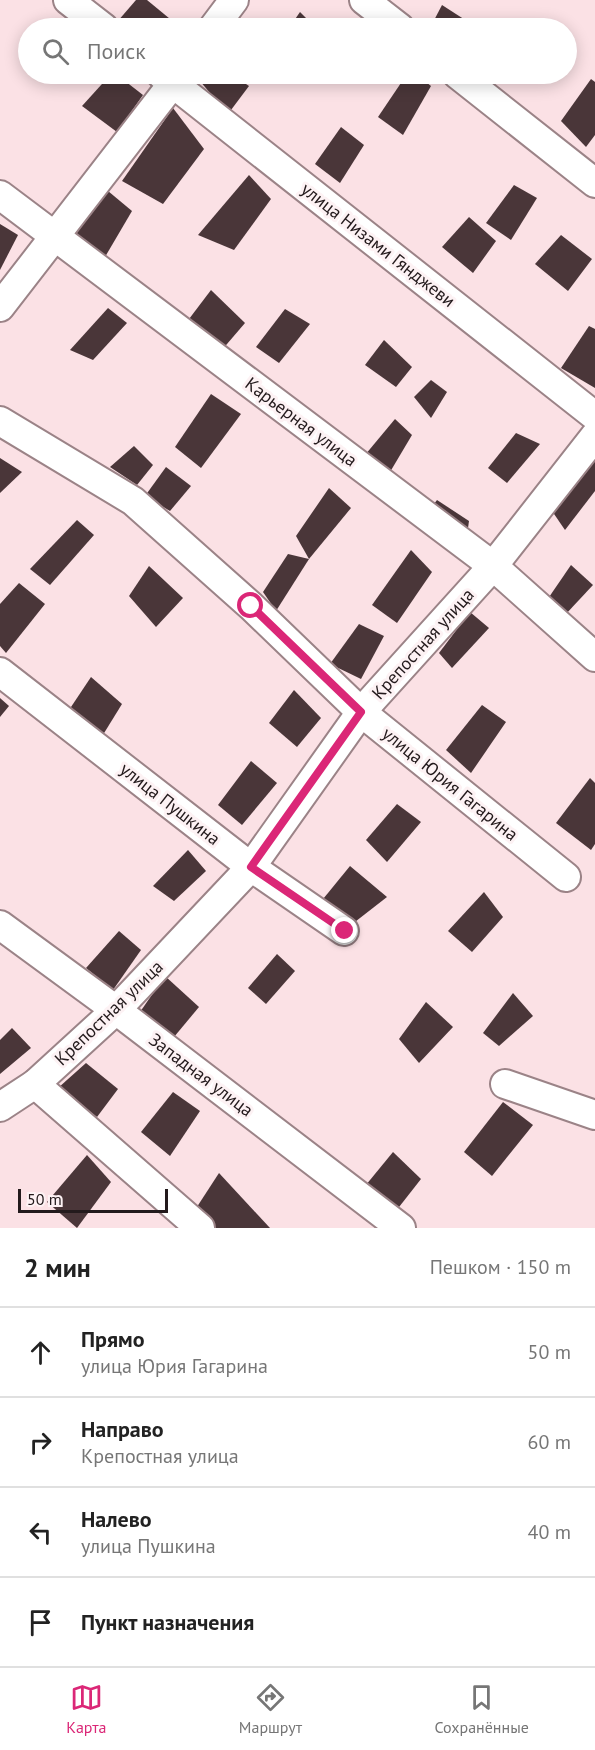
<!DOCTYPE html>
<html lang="ru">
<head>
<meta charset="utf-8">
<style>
	:root { --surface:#fff; --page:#f6f6f6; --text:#222; --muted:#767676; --line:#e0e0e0; --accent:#db2777 }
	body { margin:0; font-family:"PT Sans",sans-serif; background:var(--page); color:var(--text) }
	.scale { position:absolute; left:18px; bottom:15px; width:150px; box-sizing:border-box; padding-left:6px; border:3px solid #231a1c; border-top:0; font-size:16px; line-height:21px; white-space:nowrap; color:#231a1c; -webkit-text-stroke:4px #fdf2f4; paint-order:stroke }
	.stop { position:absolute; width:18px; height:18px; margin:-14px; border:4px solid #db2777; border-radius:50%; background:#fff }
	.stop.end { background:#db2777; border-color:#fff; box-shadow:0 2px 6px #0008 }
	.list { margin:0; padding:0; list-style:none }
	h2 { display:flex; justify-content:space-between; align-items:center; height:78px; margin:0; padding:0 24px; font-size:26px }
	h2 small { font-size:20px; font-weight:400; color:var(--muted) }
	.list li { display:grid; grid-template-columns:39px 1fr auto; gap:18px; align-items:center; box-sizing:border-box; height:90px; padding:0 24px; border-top:2px solid var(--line) }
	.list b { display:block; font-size:22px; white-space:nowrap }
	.list p { margin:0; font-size:20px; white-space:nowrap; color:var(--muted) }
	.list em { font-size:20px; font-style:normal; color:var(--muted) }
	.icon { flex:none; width:33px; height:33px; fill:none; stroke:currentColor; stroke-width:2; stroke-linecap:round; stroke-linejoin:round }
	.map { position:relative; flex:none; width:595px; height:1228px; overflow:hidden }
	.search { position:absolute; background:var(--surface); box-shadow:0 3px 15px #0003; left:18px; right:18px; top:18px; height:66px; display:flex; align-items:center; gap:15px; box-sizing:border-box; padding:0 21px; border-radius:33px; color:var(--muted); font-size:22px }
	.sheet { height:438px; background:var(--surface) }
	nav { display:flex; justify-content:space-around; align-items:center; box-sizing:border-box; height:84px; border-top:2px solid var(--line); background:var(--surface); font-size:16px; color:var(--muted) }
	nav a { display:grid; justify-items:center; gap:3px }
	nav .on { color:var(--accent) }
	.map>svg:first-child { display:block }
</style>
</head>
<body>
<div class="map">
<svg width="595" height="1228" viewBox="0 0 595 1228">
	<rect width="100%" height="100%" fill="#fbe1e5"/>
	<g fill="#4a3639">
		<path d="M136,0h11l34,28h-55l-9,-6z"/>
		<path d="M442,5l31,20 -2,3h-41z"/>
		<path d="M300,12l16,16h-27z"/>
		<path d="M111,74h5l27,21 -26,37 -35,-26z"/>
		<path d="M205,74h26l18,12 -21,28 -29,-34z"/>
		<path d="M407,74h9l15,12 -28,49 -25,-18z"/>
		<path d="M591,79l4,3v53l-9,12 -25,-26z"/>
		<path d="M173,108l31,41 -41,55 -41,-23z"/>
		<path d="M341,127l23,18 -24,38 -25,-19z"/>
		<path d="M249,175l22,24 -37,51 -36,-15z"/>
		<path d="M514,185l23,13 -26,42 -25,-17z"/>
		<path d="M108,191l24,20 -27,46 -31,-22z"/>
		<path d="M469,217l27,24 -23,32 -31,-26z"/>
		<path d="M0,224l18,11 -18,35z"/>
		<path d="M561,235l31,24 -24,32 -33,-27z"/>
		<path d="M211,290l34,33 -24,28 -35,-28z"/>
		<path d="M108,308l19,15 -34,37 -23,-10z"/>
		<path d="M285,309l25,15 -31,39 -23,-16z"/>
		<path d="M589,326l6,3v59l-34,-20z"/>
		<path d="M384,340l28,27 -16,20 -31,-22z"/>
		<path d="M431,380l16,12 -16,26 -17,-21z"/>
		<path d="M211,394l30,20 -40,54 -26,-21z"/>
		<path d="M395,419l17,16 -22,37 -25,-17z"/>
		<path d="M516,433l24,11 -33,39 -19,-15z"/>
		<path d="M134,446l19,19 -16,20 -27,-18z"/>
		<path d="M595,455v36l-30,39 -13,-19z"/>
		<path d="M0,458l22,14 -22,21z"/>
		<path d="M166,467l25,19 -21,25 -25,-15z"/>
		<path d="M329,488l22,20 -42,51 -13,-23z"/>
		<path d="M437,500l32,21 -2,14 -36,-27z"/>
		<path d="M77,520l17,15 -44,50 -20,-16z"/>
		<path d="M411,550l21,22 -35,51 -25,-18z"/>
		<path d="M288,554l21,5 -33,52 -13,-19z"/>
		<path d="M571,565l22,20 -28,30 -20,-12z"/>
		<path d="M149,566l34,32 -27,29 -27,-31z"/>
		<path d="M19,583l26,21 -39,49 -6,-7v-42z"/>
		<path d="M470,612l19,16 -37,40 -13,-15z"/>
		<path d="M359,624l25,12 -23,43 -31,-15z"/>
		<path d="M91,677l31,27 -21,34 -32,-28z"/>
		<path d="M294,690l27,28 -24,29 -28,-24z"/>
		<path d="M0,698l9,8 -9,11z"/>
		<path d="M482,705l24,17 -35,51 -25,-23z"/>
		<path d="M251,761l26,22 -35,42 -24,-20z"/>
		<path d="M590,778l5,5v61l-4,6 -35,-27z"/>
		<path d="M397,804l24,18 -34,40 -21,-22z"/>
		<path d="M188,850l18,21 -32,30 -21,-15z"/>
		<path d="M350,866l37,31 -36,28 -32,-21z"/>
		<path d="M484,892l19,25 -31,35 -24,-21z"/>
		<path d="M119,931l22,19 -28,40 -27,-22z"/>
		<path d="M277,954l18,17 -29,33 -18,-16z"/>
		<path d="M165,976l34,31 -25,30 -34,-25z"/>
		<path d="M513,993l20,23 -34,30 -16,-13z"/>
		<path d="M426,1002l27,25 -34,36 -20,-24z"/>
		<path d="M12,1028l19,20 -31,26v-34z"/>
		<path d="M86,1063l32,26 -21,28 -39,-29z"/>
		<path d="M173,1092l27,19 -30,45 -29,-24z"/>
		<path d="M503,1102l30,23 -41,51 -28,-24z"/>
		<path d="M393,1152l28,27 -29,37 -31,-25z"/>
		<path d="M87,1155l24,27 -34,46 -30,-26z"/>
		<path d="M219,1173l51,55h-57l-20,-15z"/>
	</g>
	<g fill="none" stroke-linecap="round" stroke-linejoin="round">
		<defs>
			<g id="minor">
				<path d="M68,0l36,28"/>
				<path d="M364,0l36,28"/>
				<path d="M213,28l21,-28"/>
				<path d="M161,74l434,342"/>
				<path d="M457,74l138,109"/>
				<path d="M0,195l493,371 102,91"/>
				<path d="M0,307l180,-233"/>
				<path d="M0,421l133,80 118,105 110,106 205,165"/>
				<path d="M0,672l251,195 93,64"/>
				<path d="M0,925l116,85 285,218"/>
				<path d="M35,1084l165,144"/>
				<path d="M505,1084l90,31"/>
				<path d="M0,1107l35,-23 81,-74 135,-143 110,-155 132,-146 102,-130"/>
			</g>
		</defs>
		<use href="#minor" stroke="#9b8387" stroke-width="32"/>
		<use href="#minor" stroke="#fff" stroke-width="28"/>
	</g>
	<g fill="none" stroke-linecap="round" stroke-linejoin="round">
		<path stroke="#db2777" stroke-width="8" d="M251,606l110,106 -110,155 94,64"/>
	</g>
	<g text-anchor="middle" stroke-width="6" stroke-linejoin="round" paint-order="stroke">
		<g font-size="18" fill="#231a1c" stroke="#fdf2f4">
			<text transform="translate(378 245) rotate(38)" y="6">улица Низами Гянджеви</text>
			<text transform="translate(301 422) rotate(37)" y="6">Карьерная улица</text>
			<text transform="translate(423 644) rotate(-48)" y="6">Крепостная улица</text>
			<text transform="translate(450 784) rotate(39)" y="6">улица Юрия Гагарина</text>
			<text transform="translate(170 804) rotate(38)" y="6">улица Пушкина</text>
			<text transform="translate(109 1013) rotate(-44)" y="6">Крепостная улица</text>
			<text transform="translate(201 1075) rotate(37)" y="6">Западная улица</text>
		</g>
	</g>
</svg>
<div class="scale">50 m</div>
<div class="stop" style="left:251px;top:606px"></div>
<div class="stop end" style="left:345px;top:931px"></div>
<div class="search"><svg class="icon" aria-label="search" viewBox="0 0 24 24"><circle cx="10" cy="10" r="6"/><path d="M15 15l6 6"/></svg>Поиск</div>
</div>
<section class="sheet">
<h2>2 мин<small>Пешком · 150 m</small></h2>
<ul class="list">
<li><svg class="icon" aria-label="ahead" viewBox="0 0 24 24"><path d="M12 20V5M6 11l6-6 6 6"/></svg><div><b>Прямо</b><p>улица Юрия Гагарина</p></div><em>50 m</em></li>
<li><svg class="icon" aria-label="right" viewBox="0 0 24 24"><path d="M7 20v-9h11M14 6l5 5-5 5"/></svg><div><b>Направо</b><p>Крепостная улица</p></div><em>60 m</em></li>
<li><svg class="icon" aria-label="left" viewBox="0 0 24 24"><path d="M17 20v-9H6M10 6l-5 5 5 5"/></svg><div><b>Налево</b><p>улица Пушкина</p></div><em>40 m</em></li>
<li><svg class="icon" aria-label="arrive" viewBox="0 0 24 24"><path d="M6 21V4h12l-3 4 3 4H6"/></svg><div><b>Пункт назначения</b></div></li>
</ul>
</section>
<nav>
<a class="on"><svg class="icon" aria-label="map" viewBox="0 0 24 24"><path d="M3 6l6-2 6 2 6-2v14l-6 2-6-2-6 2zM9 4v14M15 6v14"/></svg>Карта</a>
<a><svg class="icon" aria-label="directions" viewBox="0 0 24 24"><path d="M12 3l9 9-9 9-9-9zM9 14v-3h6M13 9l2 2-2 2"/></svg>Маршрут</a>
<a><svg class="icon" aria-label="saved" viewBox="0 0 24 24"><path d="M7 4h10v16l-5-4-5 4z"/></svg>Сохранённые</a>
</nav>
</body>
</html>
